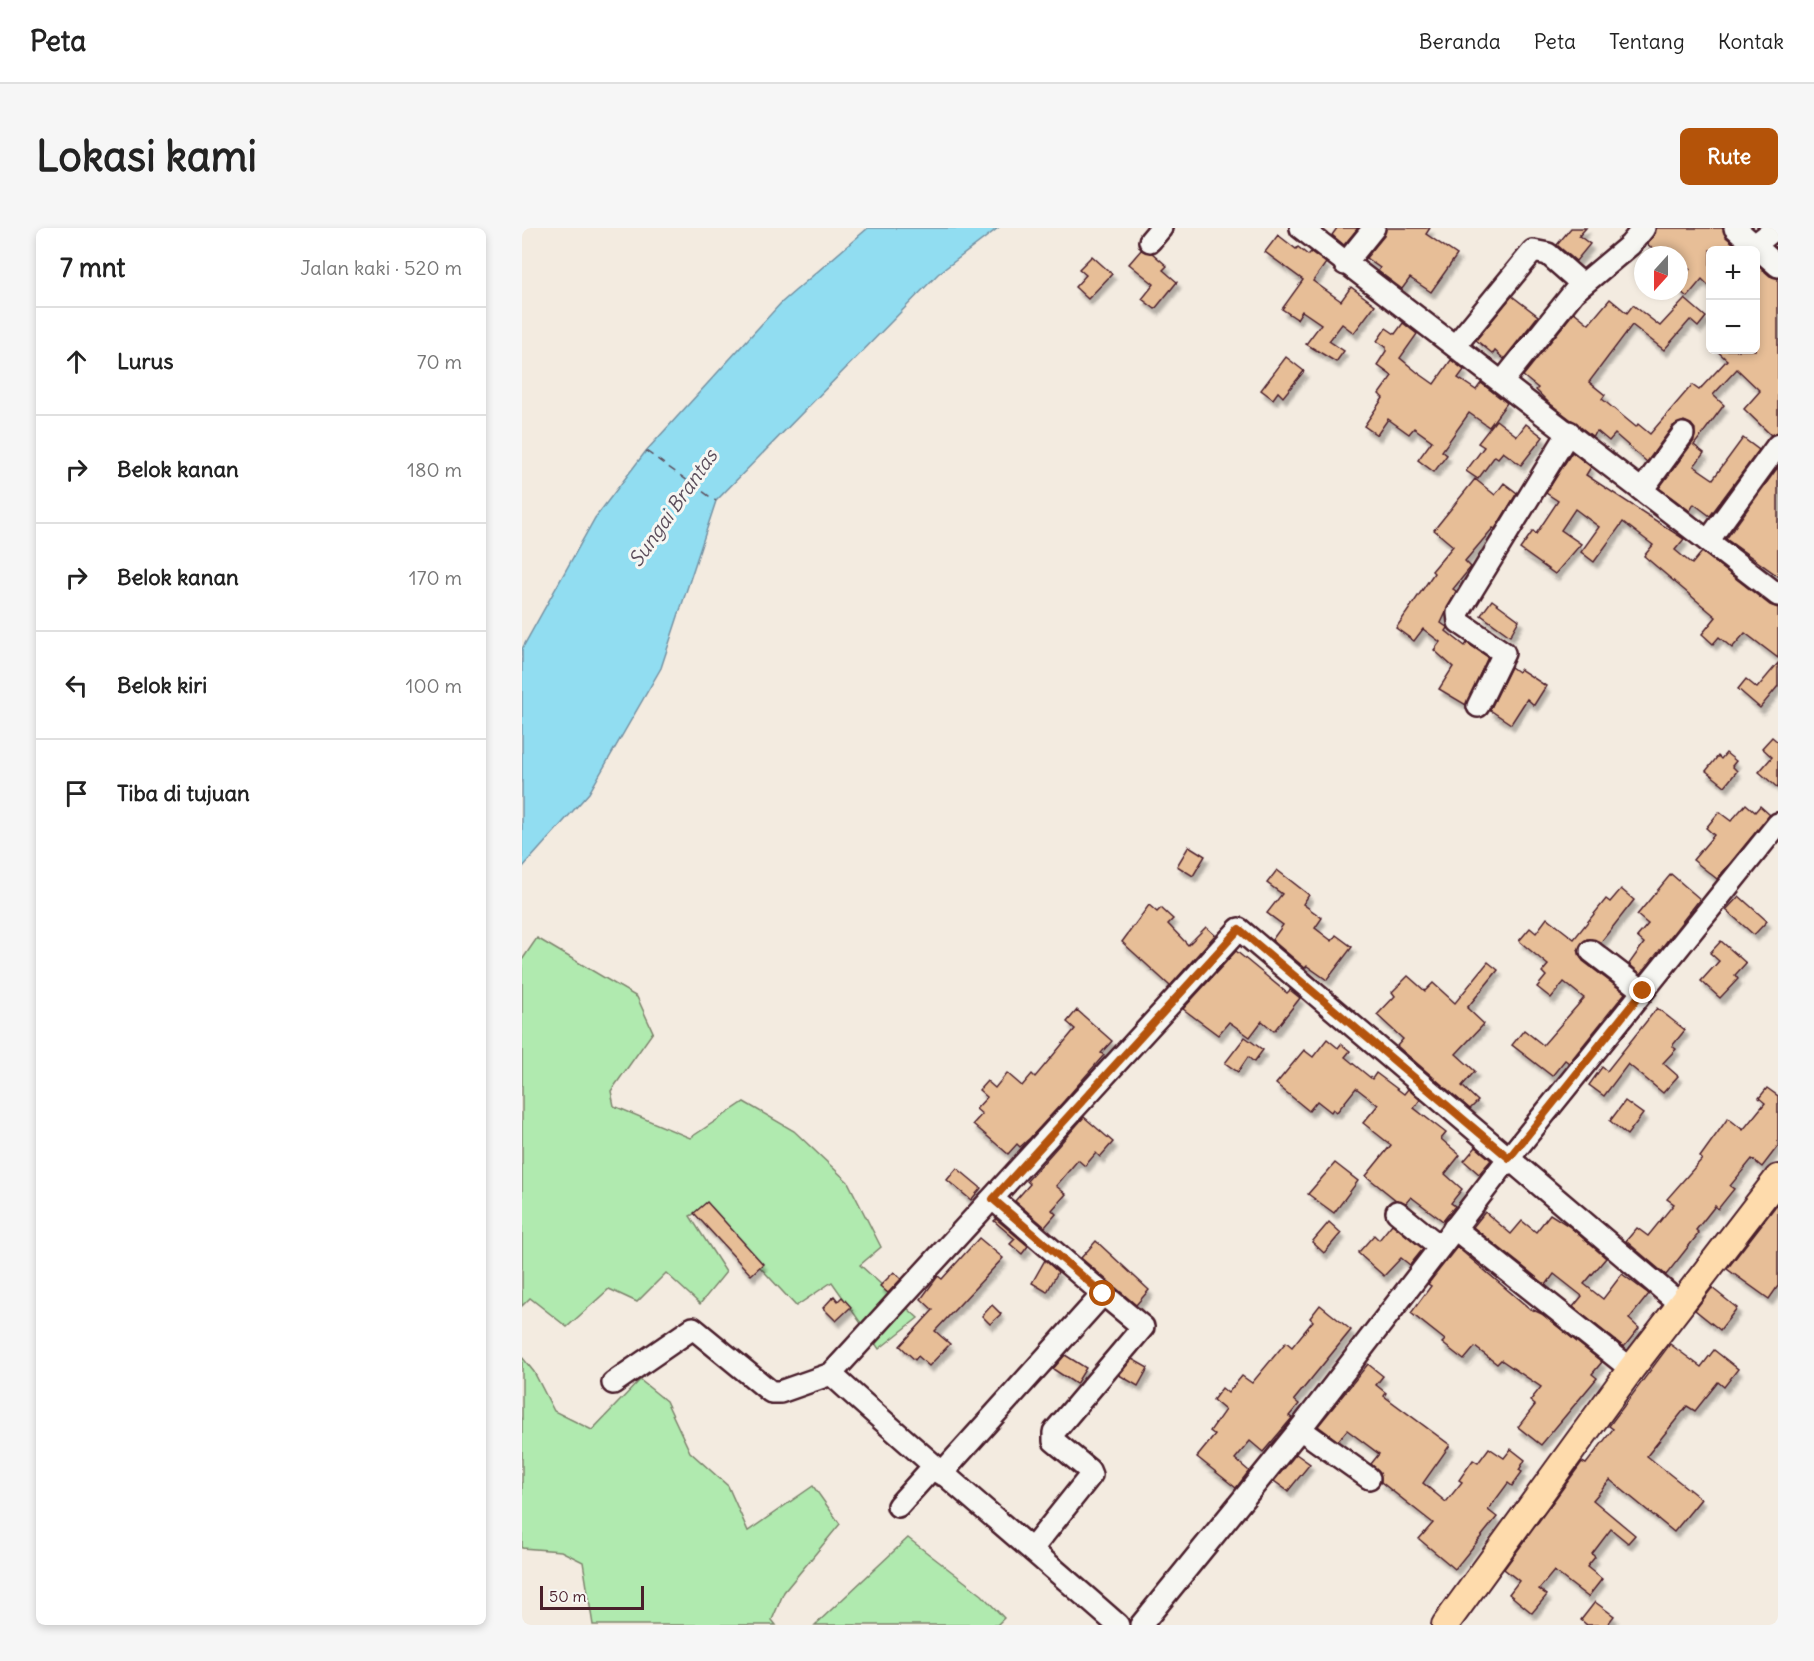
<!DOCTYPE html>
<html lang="id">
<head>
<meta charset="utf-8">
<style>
	:root { --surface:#fff; --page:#f6f6f6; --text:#222; --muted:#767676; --line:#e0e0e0; --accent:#b45309 }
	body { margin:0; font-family:Delius,sans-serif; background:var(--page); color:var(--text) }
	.controls { position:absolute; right:18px; top:18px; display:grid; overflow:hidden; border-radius:9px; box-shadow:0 3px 9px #0003 }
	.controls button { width:54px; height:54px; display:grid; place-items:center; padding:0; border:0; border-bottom:2px solid var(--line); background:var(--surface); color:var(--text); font:30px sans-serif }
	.compass { position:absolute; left:1112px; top:18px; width:54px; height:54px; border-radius:50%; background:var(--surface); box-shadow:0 3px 9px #0003; rotate:201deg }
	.scale { position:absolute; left:18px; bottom:15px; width:104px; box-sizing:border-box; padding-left:6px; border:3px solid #4a1f2b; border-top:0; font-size:16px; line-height:21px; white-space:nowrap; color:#4a1f2b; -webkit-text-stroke:4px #f6f6f2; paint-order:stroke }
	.stop { position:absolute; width:18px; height:18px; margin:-14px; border:4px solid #b45309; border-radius:50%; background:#fff }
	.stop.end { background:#b45309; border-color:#fff; box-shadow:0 2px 6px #0008 }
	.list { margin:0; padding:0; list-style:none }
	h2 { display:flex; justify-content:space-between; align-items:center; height:78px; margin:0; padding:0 24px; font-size:26px }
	h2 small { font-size:20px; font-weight:400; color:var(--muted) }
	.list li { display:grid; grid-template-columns:39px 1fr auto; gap:18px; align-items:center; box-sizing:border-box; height:108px; padding:0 24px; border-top:2px solid var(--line) }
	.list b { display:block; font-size:22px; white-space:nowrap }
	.list em { font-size:20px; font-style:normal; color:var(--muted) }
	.icon { flex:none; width:33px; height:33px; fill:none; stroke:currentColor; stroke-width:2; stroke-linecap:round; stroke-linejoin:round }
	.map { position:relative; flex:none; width:1256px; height:1397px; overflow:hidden; border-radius:9px }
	header { display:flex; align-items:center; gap:36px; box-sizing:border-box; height:84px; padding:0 30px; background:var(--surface); border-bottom:2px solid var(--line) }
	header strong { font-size:28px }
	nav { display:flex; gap:33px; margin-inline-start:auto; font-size:21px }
	.intro { display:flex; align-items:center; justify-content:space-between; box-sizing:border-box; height:144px; padding:0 36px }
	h1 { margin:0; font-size:42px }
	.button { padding:15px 27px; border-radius:9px; background:var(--accent); color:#fff; font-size:21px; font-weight:700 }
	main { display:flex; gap:36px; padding:0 36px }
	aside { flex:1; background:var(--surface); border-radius:9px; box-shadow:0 3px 9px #0003 }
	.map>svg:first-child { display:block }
</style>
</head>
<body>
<header>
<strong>Peta</strong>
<nav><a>Beranda</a><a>Peta</a><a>Tentang</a><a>Kontak</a></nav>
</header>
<div class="intro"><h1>Lokasi kami</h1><a class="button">Rute</a></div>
<main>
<aside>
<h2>7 mnt<small>Jalan kaki · 520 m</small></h2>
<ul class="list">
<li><svg class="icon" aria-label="ahead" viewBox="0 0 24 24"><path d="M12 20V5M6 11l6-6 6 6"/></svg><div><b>Lurus</b></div><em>70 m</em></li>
<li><svg class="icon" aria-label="right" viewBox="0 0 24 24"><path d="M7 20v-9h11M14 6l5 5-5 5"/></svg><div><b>Belok kanan</b></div><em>180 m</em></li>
<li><svg class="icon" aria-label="right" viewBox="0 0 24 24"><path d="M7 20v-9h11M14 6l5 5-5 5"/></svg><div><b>Belok kanan</b></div><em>170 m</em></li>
<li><svg class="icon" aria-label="left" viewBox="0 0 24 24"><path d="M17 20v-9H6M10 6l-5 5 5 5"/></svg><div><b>Belok kiri</b></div><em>100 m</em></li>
<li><svg class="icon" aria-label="arrive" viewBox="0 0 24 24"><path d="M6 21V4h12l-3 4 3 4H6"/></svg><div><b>Tiba di tujuan</b></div></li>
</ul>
</aside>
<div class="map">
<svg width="1256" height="1397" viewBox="0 0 1256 1397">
	<defs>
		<filter id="shadow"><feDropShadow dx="3.5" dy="6" stdDeviation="1.5" flood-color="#0004"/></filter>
	</defs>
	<rect width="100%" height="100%" fill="#f3ebe0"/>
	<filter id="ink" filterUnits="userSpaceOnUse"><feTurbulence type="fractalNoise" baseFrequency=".0167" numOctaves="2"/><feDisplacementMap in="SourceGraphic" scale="12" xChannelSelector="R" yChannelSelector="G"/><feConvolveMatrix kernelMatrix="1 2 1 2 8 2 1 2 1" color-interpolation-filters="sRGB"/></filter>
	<g filter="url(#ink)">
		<g fill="#b0eaaf" stroke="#7d846d" stroke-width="1.5">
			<path d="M15,710l100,59 16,35 -42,59 3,15 76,32 54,-36 50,29 54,51 33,65 -21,18 58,53 -39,31 -47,-67 -36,24 -91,-98 -15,8 36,56 -26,32 -34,-31 -29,29 -28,-13 -42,38 -37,-29 -8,8v-346z"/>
			<path d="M0,1129l12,15 20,39 38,19 48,-50 26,21 24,51 38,34 20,45 65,-45 27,38 -56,68 -12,28 4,5h-183l-10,-63 -22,-11 -39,-3z"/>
			<path d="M386,1310l74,57 22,23 -7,7h-182z"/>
		</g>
		<path fill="#91ddf1" stroke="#7591a2" stroke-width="1.5" d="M346,0h130l-60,46 -222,227 -55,167 -72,125 -67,75v-219l73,-131 51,-67 135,-148z"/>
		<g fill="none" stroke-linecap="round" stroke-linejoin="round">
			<path stroke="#5c4e5c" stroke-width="1.5" stroke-dasharray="8 6" stroke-linecap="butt" d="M124,223l70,50"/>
		</g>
		<g fill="#e7be97" stroke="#4a1f2b" stroke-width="1.5" filter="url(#shadow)">
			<path d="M815,0h21l-14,17 -12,-10z"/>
			<path d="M864,0h44l-4,6 31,21 -26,37 -21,-14 -8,11 -24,-18 2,-3 -14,-10 18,-22z"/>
			<path d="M1049,0h15l-7,8 11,8 -14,17 -19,-16z"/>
			<path d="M1134,0h67l3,9 15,13h-31v37l-8,-8 -15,18 -8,-7v-9l11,-12 -11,-9v-5h-29l4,-5 -7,-6z"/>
			<path d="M756,7l18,14 2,-2 10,8 3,-3 15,11 -13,18 28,20 10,-14 24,18 -21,28 -12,-9 -13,17 15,10 -8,11 -30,-18 15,-20 -19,-13 -5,8 -15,-10 21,-29 -38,-28z"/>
			<path d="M619,22l11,3 15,13 -4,4 14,12 -22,27 -13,-10 12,-15 -25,-20z"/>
			<path d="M570,28l20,18 -24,25 -13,-12 11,-12 -7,-6z"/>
			<path d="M1233,35l15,13 8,2v154l-7,3 -27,-26 16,-18 -23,-22 -24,26 11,10 -30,40 10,8 -10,13 19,13 30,-41 16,12 -49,66 -16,-12 -4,7 -31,-23 35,-47 1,-12 -4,-5 -7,-3 -11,5 -26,36 -32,-28 -6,7 -12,-10 -5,5 -44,-34 -12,-12 2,-2 -15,-12 51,-64 15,12 21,-25 17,14 6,-8 27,21 25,-27 21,18 -8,10 -8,-7 -26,30 -32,-25 -43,57 16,13 -3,4 34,28 2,-3 12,10 42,-49 7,5 28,-30 -11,-10h39z"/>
			<path d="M990,68l26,20 -34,43 -9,-8 -2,3 -17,-14z"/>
			<path d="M881,95l14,11 -17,24 17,14 17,12 17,-24 13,10 -6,8 18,12 5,-7 26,20 -18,24 -20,-14 -27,38 5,4 -13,17 -16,-12 14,-19 -18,-13 -5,6 -21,-15 -11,16 -13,-9 19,-28 -4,-4 13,-18 -15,-11 9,-14v-4l-9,-6 9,-13 9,6z"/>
			<path d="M764,129l18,14 -21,26 -5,-5 -5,7 -12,-9z"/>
			<path d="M974,192l21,16 9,-12 17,13 -22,28 -18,-13 -5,6 -3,-2 -17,23 -12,-8 18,-24 -6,-4z"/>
			<path d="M1050,224l19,15 -5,8 98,64 -9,11 17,14 10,-12 68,53 8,3v50l-33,-25 -13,15 -13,-11 -6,7 -11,-10 14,-17 -72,-61 9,-11 -30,-23 -29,40 -13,-10 18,-25 -24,-18 -14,21 20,14 -26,30 -35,-25 13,-18 3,3 22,-33 -12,-8z"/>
			<path d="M1256,239v109l-52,-37z"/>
			<path d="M953,251l20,16 9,-12 13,10 -22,36 -2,-1 -28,33 6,6 -18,22 3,2 -15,32 7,5 -2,3 19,15 2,-3 21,14 -22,48 -27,-16 14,-22 -19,-17 6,-8 -17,-13 -9,12 -18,-13 38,-55 -2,-2 21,-25 -19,-16z"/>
			<path d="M970,372l27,20 -9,16 -29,-21z"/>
			<path d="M1256,435v23l-18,22 -22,-19 8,-10 11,9z"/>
			<path d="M989,439l7,5 2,-3 26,17 -12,19 -7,-6 -16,25 -21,-14z"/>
			<path d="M1250,509l6,5v46l-19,-16 13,-15 -10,-9z"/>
			<path d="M1204,525l10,8 -4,5 5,5 -12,15 -19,-15 12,-15 3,3z"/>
			<path d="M1224,576l9,8 5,-6 10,9 -53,64 -24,-19 21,-25 -8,-7 13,-16 12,9z"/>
			<path d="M667,618l16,10 -12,20 -16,-10z"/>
			<path d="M755,642l32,25 -6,9 19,14 -7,10 17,13 4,-6 16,12 -25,33 -20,-14 -2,2 -33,-28 11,-15 -16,-12 15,-19 -15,-11z"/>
			<path d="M1149,646l29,25 -59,75 -12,-10 15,-21 -7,-6 11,-13 -11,-9z"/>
			<path d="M1099,661l13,11 -33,42 -14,-3 -9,11 5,11 42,32 -56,70 -4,-3 -13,16 -40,-31 12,-15 19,15 41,-47 -20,-16 -13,16 -14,-11 9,-11 -4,-4 6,-7 -29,-24 11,-13 6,5 11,-15 27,21 32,-40 4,3z"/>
			<path d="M1217,668l28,25 -13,14 -28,-25z"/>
			<path d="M627,677l8,7 4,-4 12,11 -5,5 20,21 18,-18 9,8 -45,51 -48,-44z"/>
			<path d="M1199,713l25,22 -11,12 3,4 -18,19 -19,-17 18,-20 -9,-8z"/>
			<path d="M714,723l51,42 3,-3 10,8 -26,33 -12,-10 -12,16 -21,-15 -11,13 -35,-26z"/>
			<path d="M966,734l10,8 -31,38 17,16 -28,30 19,17 -13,15 16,15 -8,8 -73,-63 6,-7 -26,-24 18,-19 -3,-4 16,-16 17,15 8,-8 22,20z"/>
			<path d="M1135,780l28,22 -13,16 4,3 -13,14 15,13 -15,17 -35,-29 -24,32 -15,-11 13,-18 5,4z"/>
			<path d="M555,782l35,31 -11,12 3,2 -40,46 -34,37 -10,9 -3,-3 -9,10 -35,-30 9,-10 -6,-5 11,-12 -8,-7 8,-9 8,7 12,-15 15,13 10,-12 3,3 40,-48 -8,-7z"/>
			<path d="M723,809l18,13 -9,12 -6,-5 -10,15 -13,-9z"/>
			<path d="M805,811l11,9 3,-4 9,7 -5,6 27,22 4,-6 28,21 4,-5 12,11 -6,8 32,25 -5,6 19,16 -15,19 17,15 -11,14 4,3 -12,15 -32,-24 -5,6 -10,-3 -30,-24 25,-31 -28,-22 15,-18 -22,-17 -19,24 -4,-3 -2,3 -14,-11 -8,10 -33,-27 28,-34 9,7z"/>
			<path d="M1245,860l11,8v50l-16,21 -10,-8 -22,27 4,3 -16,20 -3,-3 -19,24 3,3 -33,42 -40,-34 11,-13 11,8 26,-32 -7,-5 35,-40 -2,-2 28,-39 15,12 22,-27 -6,-5z"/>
			<path d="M1103,873l18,13 -16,21 -17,-14z"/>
			<path d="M562,889l29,25 -13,15 -4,-4 -11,13 -7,-6 -22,26 10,8 -14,16 4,4 -11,13 -30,-26 15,-17 -3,-3z"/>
			<path d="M954,919l15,13 -12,14 -15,-13z"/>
			<path d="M813,935l23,18 -24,32 -26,-19z"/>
			<path d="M435,940l24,20 -10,12 -24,-20z"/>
			<path d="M185,974l56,62 -12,11 -57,-62z"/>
			<path d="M1256,975v83l-9,13 -42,-30z"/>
			<path d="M963,984l26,22 11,-13 14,11 14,-18 19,12 37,32 -22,26 19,15 19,-25 27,20 -20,25 10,9 -15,19 -51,-40 9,-11 -28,-22 -8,11 -73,-58z"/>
			<path d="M474,991l32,27 -6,8 -12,-10 5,-5 -21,-18z"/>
			<path d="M807,994l12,11 -17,20 -12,-11z"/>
			<path d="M870,996l31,25 -13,16 -9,-7 -17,18 -26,-23 16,-18 5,5z"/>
			<path d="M457,1010l24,20 -68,73 15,13 -21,22 -11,-10 -3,4 -15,-14 33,-36 -12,-11 17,-23 4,3z"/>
			<path d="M574,1013l53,49 -13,15 -55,-47z"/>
			<path d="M935,1019l72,61 13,6 60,48 -10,12 5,4 -56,67 -23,-18 17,-22 -5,-4 11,-14 -40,-27 -4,4 -22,-17 -11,13 -22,-17 3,-3 -34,-27 20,-27 -3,-2z"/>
			<path d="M523,1032l13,12 -11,20 -15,-9z"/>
			<path d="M372,1044l7,7 -13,14 -8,-7z"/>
			<path d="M1190,1060l25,20 -17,22 -25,-20z"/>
			<path d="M312,1068l4,5 4,-4 9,10 -15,14 -13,-13z"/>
			<path d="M470,1077l9,9 -11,10 -8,-8z"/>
			<path d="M798,1077l31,25 -57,70 5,4 -10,12 3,2 -29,34 -13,-11 -15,18 14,12 -13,17 -39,-31 18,-22 -5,-4 15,-21 -12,-10 9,-12 6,5 14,-17 10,7 34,-41 6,5 21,-26 -3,-3z"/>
			<path d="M1148,1116l31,23 13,-17 24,19 -14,18 -6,-5 -23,29 -8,-5 -40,50 54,43 -27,33 -64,-52 -17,20 42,35 -7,8 -17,-14 -19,25 3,3 -8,10 15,12 -14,18 -34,-26 -15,18 8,6 -15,18 -23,-19 10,-13 -15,-12 78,-107 4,2 27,-35 -4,-3z"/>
			<path d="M543,1127l21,13 -10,16 -23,-15z"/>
			<path d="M610,1131l16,9 -10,18 -19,-11z"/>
			<path d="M846,1136l15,12 -7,9 10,8 -2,3 66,49 -27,38 23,19 16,-20 -3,-2 14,-20 5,3 11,-15 15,10 7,-9 14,11 -6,10 3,2 -10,14 -4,-3 -20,27 9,7 -42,52 -36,-30 14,-16 -52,-41 -1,-10 -9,-8 8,-10 -32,-24 -9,11 -20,-15z"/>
			<path d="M774,1226l14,10 -22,27 -14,-10z"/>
			<path d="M1073,1374l19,14 -7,9h-20l-6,-5z"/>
		</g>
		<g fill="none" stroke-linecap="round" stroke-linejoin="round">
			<defs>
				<g id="minor">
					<path d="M779,0l477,367"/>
					<path d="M1213,0l43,38"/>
					<path d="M628,13l11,-13"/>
					<path d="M1233,17l21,-17"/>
					<path d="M823,36l29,-36"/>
					<path d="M933,118l78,-95 15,3 34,30"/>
					<path d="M980,154l72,-90 56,-47 14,-17"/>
					<path d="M1120,262l41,-56"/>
					<path d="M1186,313l70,-96"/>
					<path d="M956,478l26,-53 -45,-31 -1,-9 111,-181"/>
					<path d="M1069,723l52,40"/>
					<path d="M875,984l42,34"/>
					<path d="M932,1000l177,141"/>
					<path d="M309,1146c94,86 192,167 287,251"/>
					<path d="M91,1155l80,-55 78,64h9l51,-18 408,-445 441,375"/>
					<path d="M778,1201l69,49"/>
					<path d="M419,1246l162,-180 -110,-95"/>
					<path d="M376,1278l35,-39"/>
					<path d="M510,1321l59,-74 -2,-5 -35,-29v-9l89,-105 -40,-33"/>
					<path d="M619,1397l159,-196 209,-271 269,-334"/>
				</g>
				<path id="major" d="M923,1397l186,-256 147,-191"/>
			</defs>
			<use href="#minor" stroke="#4a1f2b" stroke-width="26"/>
			<use href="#major" stroke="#4a1f2b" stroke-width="30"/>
			<use href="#minor" stroke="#f6f6f2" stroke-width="21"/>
			<use href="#major" stroke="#fedbac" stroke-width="26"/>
		</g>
	</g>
	<g fill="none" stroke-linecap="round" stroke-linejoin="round" filter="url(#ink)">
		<path stroke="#b45309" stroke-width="8" d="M581,1066l-110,-95 246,-270 270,229 134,-167"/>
	</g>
	<g text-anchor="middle" stroke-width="6" stroke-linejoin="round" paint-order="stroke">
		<g font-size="20" font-style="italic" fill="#5c4e5c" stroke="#f6f6f2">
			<text transform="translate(151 280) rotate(-55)" y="7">Sungai Brantas</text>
		</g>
	</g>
</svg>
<div class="controls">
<button>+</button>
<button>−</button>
</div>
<svg class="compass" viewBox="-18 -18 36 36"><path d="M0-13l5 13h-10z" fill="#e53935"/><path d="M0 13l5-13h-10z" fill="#767676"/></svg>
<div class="scale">50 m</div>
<div class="stop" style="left:581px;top:1066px"></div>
<div class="stop end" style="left:1121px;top:763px"></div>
</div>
</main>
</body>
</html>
